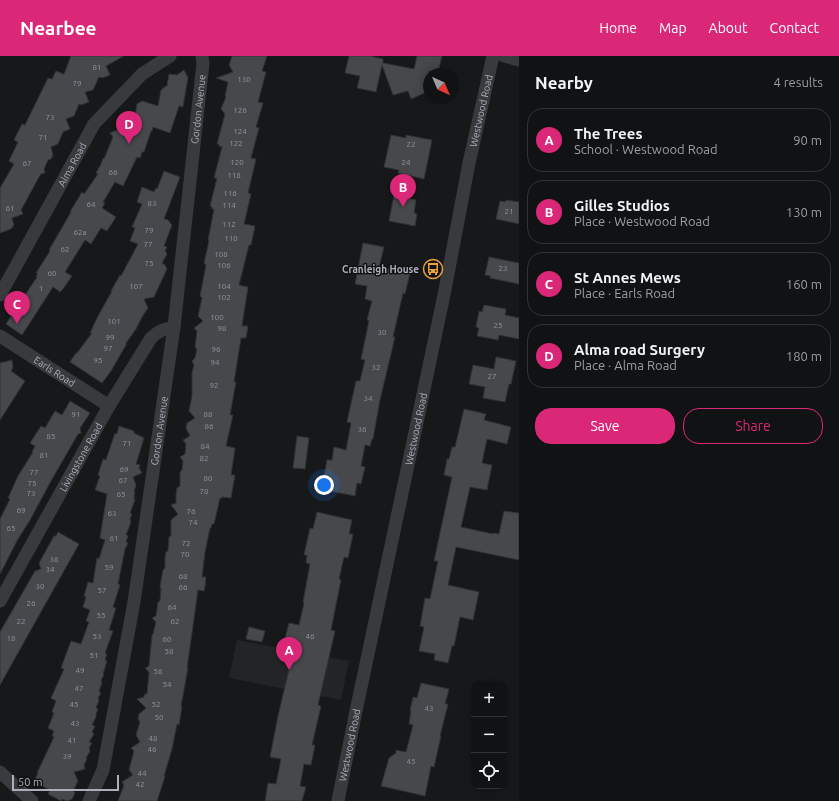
<!DOCTYPE html>
<html lang="en">
<head>
<meta charset="utf-8">
<style>
	:root { --surface:#111213; --page:#1a1b1c; --text:#f1f3f6; --muted:#9c9ea0; --line:#303233; --accent:#db2777 }
	body { margin:0; font-family:Ubuntu,sans-serif; background:var(--page); color:var(--text) }
	.controls { position:absolute; right:12px; bottom:12px; display:grid; overflow:hidden; border-radius:8px; box-shadow:0 2px 10px #0003 }
	.controls button { width:36px; height:36px; display:grid; place-items:center; padding:0; border:0; border-bottom:1px solid var(--line); background:var(--surface); color:var(--text); font:20px sans-serif }
	.compass { position:absolute; left:423px; top:12px; width:36px; height:36px; border-radius:50%; background:var(--surface); box-shadow:0 2px 10px #0003; rotate:136deg }
	.scale { position:absolute; left:12px; bottom:10px; width:107px; box-sizing:border-box; padding-left:4px; border:2px solid #aab0b9; border-top:0; font-size:11px; line-height:14px; white-space:nowrap; color:#aab0b9; -webkit-text-stroke:3px #121314; paint-order:stroke }
	.you { position:absolute; left:324px; top:429px; width:14px; height:14px; margin:-10px; border:3px solid #fff; border-radius:50%; background:#1a73e8; box-shadow:0 0 0 6px #1a73e833 }
	.badge { display:grid; place-items:center; width:26px; height:26px; border-radius:50%; background:var(--accent); color:#fff; font-size:13px; font-weight:700 }
	.pin { position:absolute; translate:-50% -33px; filter:drop-shadow(0 1px 2px #0008) }
	.pin::after { content:''; position:absolute; top:21px; width:14px; height:12px; background:inherit; clip-path:polygon(0 0,100% 0,50% 100%) }
	.list { margin:0; padding:0; list-style:none }
	h2 { display:flex; justify-content:space-between; align-items:center; height:52px; margin:0; padding:0 16px; font-size:17px }
	h2 small { font-size:13px; font-weight:400; color:var(--muted) }
	.list li { display:grid; grid-template-columns:26px 1fr auto; gap:12px; align-items:center; box-sizing:border-box; height:64px; margin:0 8px 8px; padding:0 8px; border:1px solid var(--line); border-radius:16px }
	.list b { display:block; font-size:15px; white-space:nowrap }
	.list p { margin:0; font-size:13px; white-space:nowrap; color:var(--muted) }
	.list em { font-size:13px; font-style:normal; color:var(--muted) }
	.actions { display:flex; gap:8px; padding:12px 16px }
	.actions a { flex:1; padding:9px 0; border:1px solid var(--accent); border-radius:16px; text-align:center; font-size:14px; color:var(--accent) }
	.actions .main { background:var(--accent); color:#fff }
	.icon { flex:none; width:22px; height:22px; fill:none; stroke:currentColor; stroke-width:2; stroke-linecap:round; stroke-linejoin:round }
	.map { position:relative; flex:none; width:519px; height:745px; overflow:hidden }
	header { display:flex; align-items:center; gap:24px; box-sizing:border-box; height:56px; padding:0 20px; background:var(--accent); color:#fff }
	header strong { font-size:19px }
	nav { display:flex; gap:22px; margin-inline-start:auto; font-size:14px }
	main { display:flex }
	aside { flex:1; background:var(--surface) }
	.map>svg:first-child { display:block }
</style>
</head>
<body>
<header>
<strong>Nearbee</strong>
<nav><a>Home</a><a>Map</a><a>About</a><a>Contact</a></nav>
</header>
<main>
<div class="map">
<svg width="519" height="745" viewBox="0 0 519 745">
	<rect width="100%" height="100%" fill="#171819"/>
	<path fill="#232426" d="M237,584l112,21 -8,39 -112,-22z"/>
	<g fill="#46484c" stroke="#323235">
		<path d="M71,0h53l-18,10 4,9 -8,3 -3,-1 -6,13 -8,2 4,10 -8,3 -2,-1 -5,12 -8,3 4,10 -7,3 -5,12 -7,3 2,8 -2,4 -3,1 -4,9 1,4 -4,1 -2,3 -18,33 2,4 -11,4 2,7 -3,4 -11,4v-45l14,-24 -5,-3 9,-19 -4,-2 8,-16 3,1 23,-47 4,1 4,-8 8,3z"/>
		<path d="M232,0h35l-5,15 4,1 -8,30 5,1 -7,24 3,1 -8,30 5,1 -8,34 3,1 -7,30 11,2 -4,19h-2l-10,40 9,2 -6,39h6l-2,12h-5l-7,44h2l-6,33h3l-7,31 9,2 -4,27h4l-4,23 -9,-1 -1,2 -1,-1 -6,26h-2l-1,4h-1l-5,24 -3,25h4l-1,9 -1,5 -6,-1 -11,78h1l-7,38h1l-3,19 -2,-1 -5,25 -8,27h1l-3,10 -5,15h-39l6,-16 -2,-3 11,-7 -4,-5 5,-19 -3,-3 9,-6 -4,-7 4,-13 -2,-3 1,-5 7,-6 -9,-9 7,-2 1,-3h2l2,-22 -4,-4 4,-2 3,-31 1,-1 3,-12 -4,-4 4,-2 2,-14 2,-1 1,-12 -1,-2 1,-6 2,-11 2,-2v-11l1,-5 2,-1 1,-14 2,-1v-16l7,-6 -7,-9 5,-2v-8l1,-7 3,-2v-14l2,-2 1,-9 -3,-4 5,-3 1,-10 -3,-4 7,-4 -4,-8 1,-5 8,-5 -6,-7 3,-15v-23l2,-8 -2,-4 3,-3 2,-9 -2,-2 2,-16 -3,-3 9,-7 -5,-5 4,-18 -2,-2 6,-31 -2,-2 5,-22 -1,-1 6,-31h-2v-2l-2,-1 7,-28h-3l8,-31 -3,-1v-2h-2l8,-30 -4,-5 5,-12 -1,-1 3,-14 -12,-4 17,-6 -4,-7z"/>
		<path d="M349,0h21l13,3v4l31,6 3,-13h25l-4,17 -9,-2v20l-18,8 -3,-8 -15,4 -11,-30 -6,27 -19,-4 3,-12 -15,-3z"/>
		<path d="M184,14l4,8 -5,29 -4,-1 -9,27 -17,-6 -1,4h-1l-7,21h-2l-2,6 -3,-1 -14,29 -8,-4 -12,20 2,1 -3,5 14,9 -9,14 -6,-3 -10,16 -6,-4 -20,32 7,4 -9,13 -3,3 -7,-5 -31,48 -16,-11 31,-47 -1,-1 2,-2 -2,-1 14,-22 -1,-1 22,-38h-1l12,-20 2,2 14,-20 -2,-1 5,-9 2,-6 1,1 9,-22 -3,-4 9,-4 10,3 4,-14 2,-1 2,-13 5,-3 16,5 3,-16 5,-4h1l2,-12 8,1z"/>
		<path d="M391,79l15,3v-3l26,5 -8,39 -26,-6 1,-3 -15,-3z"/>
		<path d="M164,115l16,6 -16,42 4,1 4,5 -8,21 3,1 -2,4 2,3 -5,9 3,2 2,4 -13,28 -10,2 4,9 -6,9 -6,12 -10,14v2l-15,26 -9,12 -32,-21 6,-9h1l15,-20h-2l8,-17 14,-25h-1l9,-16 1,1 17,-32 -8,-3 5,-13 -3,-1 10,-23 -5,-2 5,-15 12,5 2,-4 1,1z"/>
		<path d="M394,139l22,5 -2,13 3,1 -2,12 -26,-5z"/>
		<path d="M506,144l13,2v22l-23,-5 4,-18 5,1z"/>
		<path d="M363,187l21,4 -5,20 31,6 -5,21 -2,-1 -10,44h2l-15,63 -7,39h-1l-2,7 -5,-1 -4,21 4,1 -4,17 -4,-1 -2,13 -30,-6 3,-13 -4,-1 3,-16h5l2,-13 12,3 5,-27 -4,-1 9,-41h4l5,-21 -4,-1 8,-38 -2,-1 5,-19 -7,-2 2,-13 -12,-2z"/>
		<path d="M489,201l30,6v21l-29,-6 1,-2 -6,-1z"/>
		<path d="M484,249l22,4 -1,6 14,3v21l-20,-4 -1,5 -21,-4 2,-8 -3,-1 3,-16 3,1z"/>
		<path d="M496,301l20,4 -5,23h-2l-4,18 -22,-4 2,-11 -16,-3 4,-19 21,4z"/>
		<path d="M12,304l1,8 -2,3 14,10 -25,39v-57z"/>
		<path d="M70,345l20,12 -10,15 1,5 -3,1 -27,47 -21,39 -12,19 -18,35v-55l10,-20 -2,-1 10,-22 15,-24h-1l3,-6 -5,-3 11,-17 4,2 10,-17 7,4z"/>
		<path d="M464,353l22,5 -2,6 27,7 -4,17 -20,-5 -5,24 10,2 -5,25 -17,-3 -9,40 32,7v-1l6,1 5,-23 15,2v47l-63,-13 -8,38 31,7 -6,28 -13,-3 -6,29h-2l-4,17 -14,-3 1,-6 -16,-3 5,-24 -4,-1 5,-28 5,1 8,-38h-4l18,-84 -8,-2 3,-16h2l3,-12h3z"/>
		<path d="M119,370l15,5v2l10,5 -8,26 4,1 -1,3 3,5 -9,4 3,8 -2,7h1l-1,6 1,2 -5,13 2,1 -2,5 1,3 -5,13 2,1 -2,6 2,1 -3,6 -7,35 2,1 -7,22 3,1 -7,22 4,1 -8,22 2,1 -2,6 2,1 -4,13 1,1 -3,5 1,2 -3,10 2,1 -3,5 1,2 -3,8 2,1 -2,5v3l-4,8 3,1 -3,6 2,2 -5,8 3,1 -3,5 1,3 -4,7 1,1 -3,6 1,4 -11,3 4,9 -5,10 2,2 -3,6 -5,2 -5,-2 -1,2 -13,-7 2,-4 -16,-8 4,-9h-1l17,-36 -2,-1 2,-5 -6,-3 6,-15 -2,-1 4,-11 -5,-3 13,-29 -3,-1 10,-27 10,3 8,-22 -3,-1 4,-11 -7,-3 3,-10 -2,-1 4,-14 5,1 4,-25 2,1 6,-19 -5,-2 7,-44 -12,-4 5,-14 -2,-1 5,-16 3,1 9,-27 2,1z"/>
		<path d="M297,380l12,2 -4,31 -12,-1z"/>
		<path d="M317,456l35,8 -3,14h4l-5,24 -4,-1 -5,22 2,1 -10,50 4,1 -17,74 3,1 -9,39h3l-4,20 -7,-1 -4,22 6,1 -4,14h-37l3,-18 8,1 5,-25 -11,-2 8,-41 17,-72 -11,-2 5,-19 10,2 5,-22 -1,-1 7,-38 -4,-1 1,-8h-3l6,-27 3,1z"/>
		<path d="M58,476l21,12 -79,141v-53l35,-61 6,-2 -2,-6 15,-27h2z"/>
		<path d="M249,571l16,4 -3,11 -16,-3z"/>
		<path d="M421,627l28,6 -4,15h3l-8,32h1l-7,31 -3,-1 -6,30 -44,-10 8,-28 7,-5v-3l10,2 7,-27 -4,-1 2,-13h-1l3,-14 4,1z"/>
	</g>
	<g fill="none" stroke-linecap="round" stroke-linejoin="round">
		<g stroke="#393a3e" stroke-width="13">
			<path d="M504,0l15,4"/>
			<path id="s1" d="M0,239l94,-171 48,-50 28,-18"/>
			<path id="s2" d="M0,280l109,70"/>
			<path id="s3" d="M0,545l109,-195 42,-68c7,-7 13,-9 23,-11"/>
			<path d="M0,716l32,29"/>
			<path id="s4" d="M89,745l14,-31 31,-168 40,-275 29,-264 -1,-7"/>
			<path id="s5" d="M338,745l18,-90 88,-416 25,-132 24,-107"/>
		</g>
	</g>
	<defs>
		<symbol id="bus-ring" viewBox="-11 -11 22 22"><circle r="9.5" fill="#121314" stroke="#eba23e" stroke-width="1.5"/><path d="M-5-6H5V4H4V6H2V4H-2V6H-4V4H-5ZM-3.5-4V0h7V-4ZM-3.5 1.2v1.5H-2V1.2ZM2 1.2v1.5H3.5V1.2Z" fill="#eba23e"/></symbol>
	</defs>
	<g fill-rule="evenodd">
		<use href="#bus-ring" x="422" y="202" width="22" height="22"/>
	</g>
	<g text-anchor="middle" stroke-width="3" stroke-linejoin="round" paint-order="stroke">
		<g font-size="8" fill="#91969e">
			<text x="97" y="14">81</text>
			<text x="244" y="26">130</text>
			<text x="77" y="30">79</text>
			<text x="240" y="57">126</text>
			<text x="50" y="64">73</text>
			<text x="240" y="78">124</text>
			<text x="43" y="84">71</text>
			<text x="236" y="90">122</text>
			<text x="411" y="91">22</text>
			<text x="237" y="109">120</text>
			<text x="406" y="109">24</text>
			<text x="27" y="110">67</text>
			<text x="113" y="119">66</text>
			<text x="234" y="122">118</text>
			<text x="230" y="140">116</text>
			<text x="152" y="150">83</text>
			<text x="91" y="151">64</text>
			<text x="229" y="152">114</text>
			<text x="10" y="155">61</text>
			<text x="509" y="158">21</text>
			<text x="229" y="171">112</text>
			<text x="149" y="177">79</text>
			<text x="80" y="179">62a</text>
			<text x="231" y="185">110</text>
			<text x="148" y="191">77</text>
			<text x="65" y="196">62</text>
			<text x="221" y="201">108</text>
			<text x="149" y="210">75</text>
			<text x="224" y="212">106</text>
			<text x="503" y="215">23</text>
			<text x="52" y="220">60</text>
			<text x="136" y="233">107</text>
			<text x="224" y="233">104</text>
			<text x="41" y="235">1</text>
			<text x="224" y="244">102</text>
			<text x="217" y="264">100</text>
			<text x="114" y="268">101</text>
			<text x="498" y="272">25</text>
			<text x="222" y="275">98</text>
			<text x="382" y="279">30</text>
			<text x="110" y="284">99</text>
			<text x="108" y="295">97</text>
			<text x="216" y="296">96</text>
			<text x="98" y="307">95</text>
			<text x="215" y="309">94</text>
			<text x="376" y="314">32</text>
			<text x="492" y="323">27</text>
			<text x="214" y="332">92</text>
			<text x="368" y="345">34</text>
			<text x="76" y="361">91</text>
			<text x="208" y="361">88</text>
			<text x="209" y="373">86</text>
			<text x="362" y="376">36</text>
			<text x="51" y="383">85</text>
			<text x="127" y="390">71</text>
			<text x="205" y="393">84</text>
			<text x="44" y="402">81</text>
			<text x="204" y="405">82</text>
			<text x="124" y="416">69</text>
			<text x="34" y="419">77</text>
			<text x="208" y="425">80</text>
			<text x="123" y="427">67</text>
			<text x="32" y="430">75</text>
			<text x="204" y="438">78</text>
			<text x="31" y="440">73</text>
			<text x="121" y="441">65</text>
			<text x="21" y="457">69</text>
			<text x="191" y="458">76</text>
			<text x="112" y="460">63</text>
			<text x="193" y="469">74</text>
			<text x="11" y="475">65</text>
			<text x="114" y="485">61</text>
			<text x="186" y="490">72</text>
			<text x="185" y="501">70</text>
			<text x="54" y="506">36</text>
			<text x="109" y="514">59</text>
			<text x="50" y="516">34</text>
			<text x="183" y="523">68</text>
			<text x="40" y="533">30</text>
			<text x="183" y="534">66</text>
			<text x="102" y="537">57</text>
			<text x="31" y="550">26</text>
			<text x="172" y="554">64</text>
			<text x="101" y="562">55</text>
			<text x="21" y="568">22</text>
			<text x="175" y="568">62</text>
			<text x="97" y="583">53</text>
			<text x="310" y="583">46</text>
			<text x="11" y="585">18</text>
			<text x="167" y="586">60</text>
			<text x="169" y="598">58</text>
			<text x="94" y="602">51</text>
			<text x="80" y="617">49</text>
			<text x="158" y="618">56</text>
			<text x="167" y="631">54</text>
			<text x="79" y="635">47</text>
			<text x="74" y="651">45</text>
			<text x="156" y="651">52</text>
			<text x="429" y="655">43</text>
			<text x="159" y="664">50</text>
			<text x="75" y="670">43</text>
			<text x="153" y="685">48</text>
			<text x="72" y="687">41</text>
			<text x="152" y="696">46</text>
			<text x="67" y="703">39</text>
			<text x="411" y="708">45</text>
			<text x="142" y="720">44</text>
			<text x="140" y="731">42</text>
		</g>
		<g font-size="10" fill="#aab0b9" stroke="#121314">
			<text dy="4" stroke="none"><textPath href="#s4" startOffset="702">Gordon Avenue</textPath></text>
			<text dy="4" stroke="none"><textPath href="#s5" startOffset="705">Westwood Road</textPath></text>
			<text dy="4" stroke="none"><textPath href="#s1" startOffset="149">Alma Road</textPath></text>
			<text dy="4" stroke="none"><textPath href="#s2" startOffset="65">Earls Road</textPath></text>
			<text dy="4" stroke="none"><textPath href="#s5" startOffset="380">Westwood Road</textPath></text>
			<text dy="4" stroke="none"><textPath href="#s4" startOffset="378">Gordon Avenue</textPath></text>
			<text dy="4" stroke="none"><textPath href="#s3" startOffset="165">Livingstone Road</textPath></text>
			<text dy="4" stroke="none"><textPath href="#s5" startOffset="57">Westwood Road</textPath></text>
		</g>
		<g font-size="10" font-weight="bold" fill="#aab0b9" stroke="#121314" text-anchor="end">
			<text x="419" y="217">Cranleigh House</text>
		</g>
	</g>
</svg>
<div class="controls">
<button>+</button>
<button>−</button>
<button><svg class="icon" aria-label="locate" viewBox="0 0 24 24"><circle cx="12" cy="12" r="6"/><path d="M12 2v4M12 18v4M2 12h4M18 12h4"/></svg></button>
</div>
<svg class="compass" viewBox="-18 -18 36 36"><path d="M0-13l5 13h-10z" fill="#e53935"/><path d="M0 13l5-13h-10z" fill="#9c9ea0"/></svg>
<div class="scale">50 m</div>
<div class="you"></div>
<div class="pin badge" style="left:289px;top:614px">A</div>
<div class="pin badge" style="left:403px;top:151px">B</div>
<div class="pin badge" style="left:17px;top:268px">C</div>
<div class="pin badge" style="left:129px;top:88px">D</div>
</div>
<aside>
<h2>Nearby<small>4 results</small></h2>
<ul class="list">
<li><span class="badge">A</span><div><b>The Trees</b><p>School · Westwood Road</p></div><em>90 m</em></li>
<li><span class="badge">B</span><div><b>Gilles Studios</b><p>Place · Westwood Road</p></div><em>130 m</em></li>
<li><span class="badge">C</span><div><b>St Annes Mews</b><p>Place · Earls Road</p></div><em>160 m</em></li>
<li><span class="badge">D</span><div><b>Alma road Surgery</b><p>Place · Alma Road</p></div><em>180 m</em></li>
</ul>
<div class="actions"><a class="main">Save</a><a>Share</a></div>
</aside>
</main>
</body>
</html>
